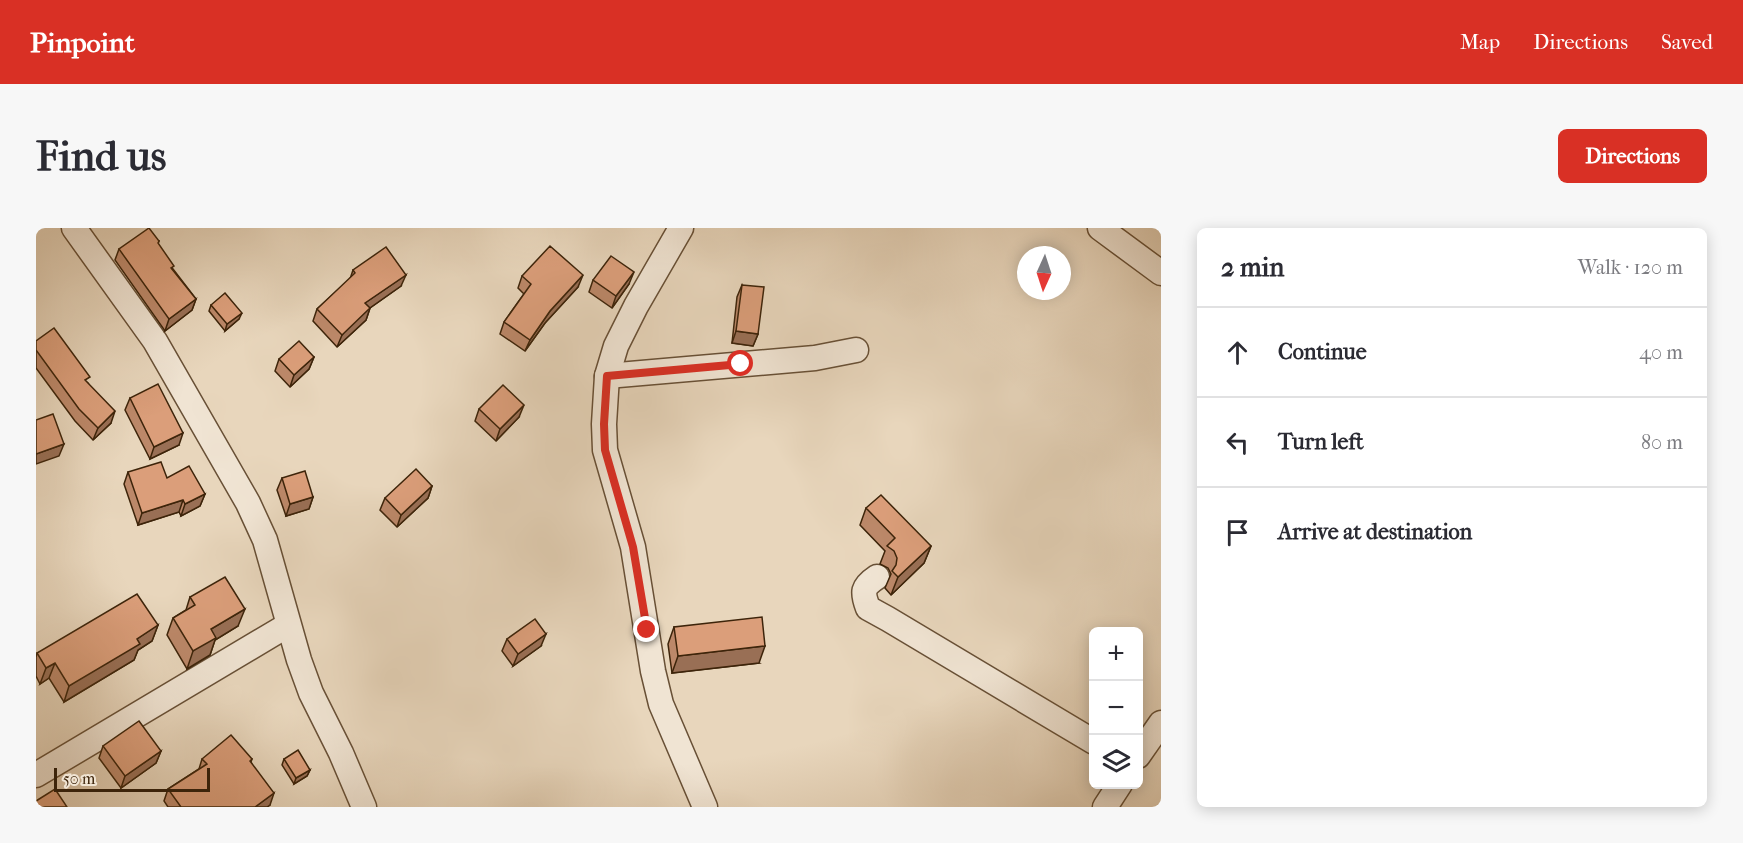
<!DOCTYPE html>
<html lang="en">
<head>
<meta charset="utf-8">
<style>
	:root { --surface:#fff; --page:#f7f7f7; --text:#2b2b33; --muted:#7c7c81; --line:#e1e1e2; --accent:#d93025 }
	body { margin:0; font-family:"IM FELL French Canon",serif; background:var(--page); color:var(--text) }
	.controls { position:absolute; right:18px; bottom:18px; display:grid; overflow:hidden; border-radius:9px; box-shadow:0 3px 15px #0003 }
	.controls button { width:54px; height:54px; display:grid; place-items:center; padding:0; border:0; border-bottom:2px solid var(--line); background:var(--surface); color:var(--text); font:30px sans-serif }
	.compass { position:absolute; left:981px; top:18px; width:54px; height:54px; border-radius:50%; background:var(--surface); box-shadow:0 3px 15px #0003; rotate:183deg }
	.scale { position:absolute; left:18px; bottom:15px; width:156px; box-sizing:border-box; padding-left:6px; border:3px solid #3d240a; border-top:0; font-size:16px; line-height:21px; white-space:nowrap; color:#3d240a; -webkit-text-stroke:4px #f0e4d3; paint-order:stroke }
	.stop { position:absolute; width:18px; height:18px; margin:-14px; border:4px solid #d93025; border-radius:50%; background:#fff }
	.stop.end { background:#d93025; border-color:#fff; box-shadow:0 2px 6px #0008 }
	.list { margin:0; padding:0; list-style:none }
	h2 { display:flex; justify-content:space-between; align-items:center; height:78px; margin:0; padding:0 24px; font-size:26px }
	h2 small { font-size:20px; font-weight:400; color:var(--muted) }
	.list li { display:grid; grid-template-columns:39px 1fr auto; gap:18px; align-items:center; box-sizing:border-box; height:90px; padding:0 24px; border-top:2px solid var(--line) }
	.list b { display:block; font-size:22px; white-space:nowrap }
	.list em { font-size:20px; font-style:normal; color:var(--muted) }
	.icon { flex:none; width:33px; height:33px; fill:none; stroke:currentColor; stroke-width:2; stroke-linecap:round; stroke-linejoin:round }
	.map { position:relative; flex:none; width:1125px; height:579px; overflow:hidden; border-radius:9px }
	header { display:flex; align-items:center; gap:36px; box-sizing:border-box; height:84px; padding:0 30px; background:var(--accent); color:#fff }
	header strong { font-size:28px }
	nav { display:flex; gap:33px; margin-inline-start:auto; font-size:21px }
	.intro { display:flex; align-items:center; justify-content:space-between; box-sizing:border-box; height:144px; padding:0 36px }
	h1 { margin:0; font-size:42px }
	.button { padding:15px 27px; border-radius:9px; background:var(--accent); color:#fff; font-size:21px; font-weight:700 }
	main { display:flex; gap:36px; padding:0 36px }
	aside { flex:1; background:var(--surface); border-radius:9px; box-shadow:0 3px 15px #0003 }
	.map>svg:first-child { display:block }
</style>
</head>
<body>
<header>
<strong>Pinpoint</strong>
<nav><a>Map</a><a>Directions</a><a>Saved</a></nav>
</header>
<div class="intro"><h1>Find us</h1><a class="button">Directions</a></div>
<main>
<div class="map">
<svg width="1125" height="579" viewBox="0 0 1125 579">
	<rect width="100%" height="100%" fill="#e8d6bc"/>
	<filter id="stains"><feTurbulence type="fractalNoise" baseFrequency=".00333" numOctaves="4"/><feColorMatrix values="0 0 0 0 .2 0 0 0 0 .09 0 0 0 0 .02 0 0 0 .5 -.17"/></filter>
	<radialGradient id="worn" r=".72"><stop offset=".6" stop-color="#630" stop-opacity="0"/><stop offset="1" stop-color="#630" stop-opacity=".3"/></radialGradient>
	<g fill="none" stroke-linecap="round" stroke-linejoin="round">
		<defs>
			<g id="minor">
				<path d="M38,0l81,113 93,162 17,37 34,120 12,33 30,60 23,54"/>
				<path d="M645,0l-45,78 -20,40 -9,30 -3,48 1,26 28,97 20,124 8,33 44,103"/>
				<path d="M1064,0l61,45"/>
				<path d="M571,148l208,-18 41,-8"/>
				<path d="M841,349c-15,10 -15,15 -9,31l20,11 206,123"/>
				<path d="M1102,528l23,-33"/>
				<path d="M0,547l252,-150"/>
				<path d="M1069,579l15,-23"/>
			</g>
		</defs>
		<use href="#minor" stroke="#685036" stroke-width="27"/>
		<use href="#minor" stroke="#f0e4d3" stroke-width="24"/>
	</g>
	<g fill="#bc8869" stroke="#3d240a" stroke-width="1.5">
		<path d="M123,13l-1,3 15,25 23,30 -4,11 -27,21 -50,-71 4,-11z"/>
		<path d="M317,42l48,16 -31,22 -4,12 -29,27 -24,-26 4,-12 33,-30z"/>
		<path d="M486,48l56,11 -33,36 -20,28 -25,-17 4,-12 20,-28 -6,-6z"/>
		<path d="M557,52l36,4 -17,24 -23,-16z"/>
		<path d="M706,57l16,49 -5,12 -21,-3 5,-46z"/>
		<path d="M175,77l28,14 -14,12 -16,-20z"/>
		<path d="M0,113l52,42 23,40 -18,17 -18,-19 -39,-53z"/>
		<path d="M278,129l-5,12 -19,18 -15,-16 4,-12z"/>
		<path d="M94,170l49,47 -29,14 -25,-49z"/>
		<path d="M443,181l40,8 -23,24 -21,-20z"/>
		<path d="M92,244l39,6 38,16 -5,12 -19,10 -2,-4 -41,13 -14,-41z"/>
		<path d="M246,250l31,19 -4,12 -23,7 -9,-26z"/>
		<path d="M396,258l-4,12 -31,29 -17,-17 5,-12z"/>
		<path d="M830,280l65,38 -7,17 -33,32 -6,-7 6,-14 -3,-6 -8,-4 5,-13 -25,-26z"/>
		<path d="M154,369l48,29 -23,14 -5,15 -23,14 -20,-34 6,-17 13,-8z"/>
		<path d="M122,397l-6,16 -14,9 -4,10 -70,42 -15,-24 -9,6 -4,-8v-19l1,-4z"/>
		<path d="M638,399l85,36 -87,10 -4,-29z"/>
		<path d="M471,411l34,7 -28,20 -11,-15z"/>
		<path d="M67,518l58,5 -5,12 -35,25 -22,-30z"/>
		<path d="M166,531h50l-1,3 19,43 -3,2h-99l-4,-6 4,-12 31,-20z"/>
		<path d="M248,531l26,11 -3,6 -13,8 -12,-19z"/>
	</g>
	<g fill="#996f55" stroke="#3d240a" stroke-width="1.5">
		<path d="M598,44l-5,12 -17,24 4,-12z"/>
		<path d="M370,47l-5,11 -31,22 -4,12 -29,27 5,-12 23,-32z"/>
		<path d="M547,47l-5,12 -33,36 -20,28 5,-11 20,-29z"/>
		<path d="M160,71l-4,11 -27,21 4,-12z"/>
		<path d="M206,85l-3,6 -14,12 2,-7z"/>
		<path d="M700,103l22,3 -5,12 -21,-3z"/>
		<path d="M278,129l-5,12 -19,18 4,-12z"/>
		<path d="M488,177l-5,12 -23,24 4,-12z"/>
		<path d="M79,183l-4,12 -18,17 5,-12z"/>
		<path d="M147,205l-4,12 -29,14 4,-12z"/>
		<path d="M28,216l-5,12 -23,8v-10z"/>
		<path d="M396,258l-4,12 -31,29 4,-12z"/>
		<path d="M169,266l-5,12 -19,10 4,-12z"/>
		<path d="M277,269l-4,12 -23,7 4,-12z"/>
		<path d="M147,272l-4,12 -41,13 4,-12z"/>
		<path d="M895,318l-7,17 -33,32 7,-18z"/>
		<path d="M209,381l-7,17 -23,14 -5,15 -23,14 6,-18 18,-22z"/>
		<path d="M122,397l-6,16 -14,9 -4,10 -70,42 5,-16 68,-47z"/>
		<path d="M510,406l-5,12 -28,20 5,-12z"/>
		<path d="M729,418l-6,17 -87,10 6,-17z"/>
		<path d="M19,435l-6,15 -9,6 6,-16z"/>
		<path d="M125,523l-5,12 -35,25 4,-12z"/>
		<path d="M274,542l-3,6 -13,8 2,-6z"/>
		<path d="M238,565l-4,12 -3,2h-12z"/>
	</g>
	<g fill="#db9e7a" stroke="#3d240a" stroke-width="1.5">
		<path d="M113,0l10,13 -1,2 16,23 -3,2 25,31 -27,20 -50,-70z"/>
		<path d="M514,18l33,29 -33,36 -20,29 -26,-18 27,-38 -9,-8z"/>
		<path d="M350,19l20,28 -41,28 5,5 -28,27 -25,-26 38,-36 -2,-3z"/>
		<path d="M575,28l23,16 -18,24 -23,-16z"/>
		<path d="M706,57l22,2 -6,47 -22,-3z"/>
		<path d="M189,65l17,20 -15,11 -16,-19z"/>
		<path d="M18,100l36,49 -5,3 30,31 -17,17 -19,-19 -43,-59v-9z"/>
		<path d="M263,113l15,16 -20,18 -15,-16z"/>
		<path d="M122,156l25,49 -29,14 -24,-49z"/>
		<path d="M467,157l21,20 -24,24 -21,-20z"/>
		<path d="M17,186l11,30 -28,10v-34z"/>
		<path d="M125,234l6,16 22,-12 16,28 -20,10 -2,-4 -41,13 -14,-41z"/>
		<path d="M380,241l16,17 -31,29 -16,-17z"/>
		<path d="M269,243l8,26 -23,7 -8,-26z"/>
		<path d="M845,267l50,51 -33,31 -6,-6 4,-6 1,-7 -3,-7 -7,-5 8,-8 -29,-30z"/>
		<path d="M189,349l20,32 -34,20 5,9 -23,13 -20,-33 22,-13 -5,-8z"/>
		<path d="M101,366l21,31 -21,14 3,5 -71,42 -14,-23 -9,5 -9,-15z"/>
		<path d="M726,389l3,29 -87,10 -4,-29z"/>
		<path d="M499,391l11,15 -28,20 -11,-15z"/>
		<path d="M103,493l22,30 -36,25 -22,-30z"/>
		<path d="M195,507l21,24 -2,2 24,32 -19,14h-74l-13,-18 39,-25 -5,-5z"/>
		<path d="M262,522l12,20 -14,8 -12,-19z"/>
		<path d="M19,561l12,18h-31v-6z"/>
	</g>
	<g fill="none" stroke-linecap="round" stroke-linejoin="round">
		<path stroke="#d93025" stroke-width="8" d="M611,402l-14,-83 -28,-97 -1,-26 3,-48 134,-12"/>
	</g>
	<rect width="100%" height="100%" filter="url(#stains)"/>
	<rect width="100%" height="100%" fill="url(#worn)"/>
</svg>
<div class="controls">
<button>+</button>
<button>−</button>
<button><svg class="icon" aria-label="layers" viewBox="0 0 24 24"><path d="M12 4l9 5-9 5-9-5zM3 14l9 5 9-5"/></svg></button>
</div>
<svg class="compass" viewBox="-18 -18 36 36"><path d="M0-13l5 13h-10z" fill="#e53935"/><path d="M0 13l5-13h-10z" fill="#7c7c81"/></svg>
<div class="scale">50 m</div>
<div class="stop" style="left:705px;top:136px"></div>
<div class="stop end" style="left:611px;top:402px"></div>
</div>
<aside>
<h2>2 min<small>Walk · 120 m</small></h2>
<ul class="list">
<li><svg class="icon" aria-label="ahead" viewBox="0 0 24 24"><path d="M12 20V5M6 11l6-6 6 6"/></svg><div><b>Continue</b></div><em>40 m</em></li>
<li><svg class="icon" aria-label="left" viewBox="0 0 24 24"><path d="M17 20v-9H6M10 6l-5 5 5 5"/></svg><div><b>Turn left</b></div><em>80 m</em></li>
<li><svg class="icon" aria-label="arrive" viewBox="0 0 24 24"><path d="M6 21V4h12l-3 4 3 4H6"/></svg><div><b>Arrive at destination</b></div></li>
</ul>
</aside>
</main>
</body>
</html>
